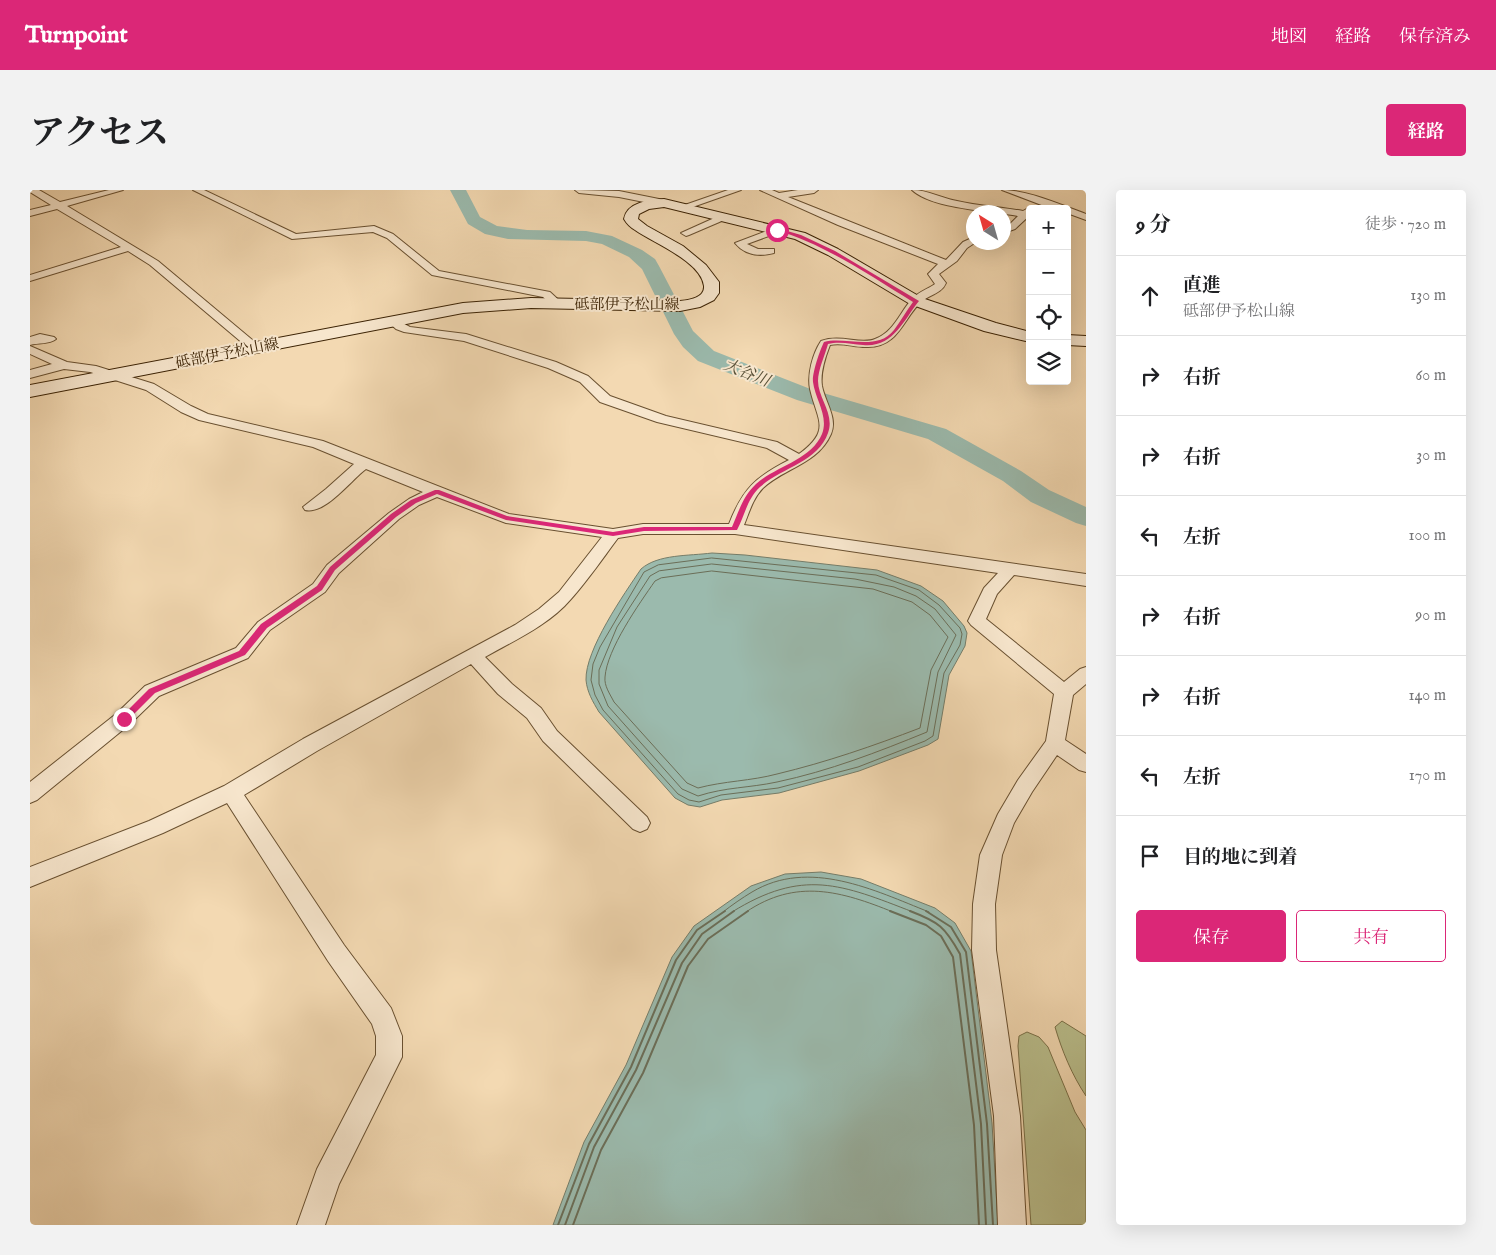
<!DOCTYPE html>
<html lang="ja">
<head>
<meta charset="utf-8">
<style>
	:root { --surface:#fff; --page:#f2f2f2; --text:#202124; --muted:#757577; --line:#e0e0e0; --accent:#db2777 }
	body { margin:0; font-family:"IM FELL English","Noto Serif JP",serif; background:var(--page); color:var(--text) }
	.controls { position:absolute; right:15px; top:15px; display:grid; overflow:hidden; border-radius:5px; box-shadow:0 5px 20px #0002 }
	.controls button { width:45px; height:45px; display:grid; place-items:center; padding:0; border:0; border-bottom:1px solid var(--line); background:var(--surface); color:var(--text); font:25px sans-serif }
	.compass { position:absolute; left:936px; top:15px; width:45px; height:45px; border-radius:50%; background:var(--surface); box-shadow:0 5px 20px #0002; rotate:323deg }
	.stop { position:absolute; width:15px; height:15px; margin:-11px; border:4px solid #db2777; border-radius:50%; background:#fff }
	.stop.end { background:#db2777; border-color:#fff; box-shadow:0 1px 5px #0008 }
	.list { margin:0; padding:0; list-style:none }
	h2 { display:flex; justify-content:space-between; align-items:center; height:65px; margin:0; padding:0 20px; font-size:21px }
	h2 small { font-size:16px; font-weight:400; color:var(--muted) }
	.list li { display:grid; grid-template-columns:32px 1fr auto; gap:15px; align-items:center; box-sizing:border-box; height:80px; padding:0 20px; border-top:1px solid var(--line) }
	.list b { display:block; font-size:19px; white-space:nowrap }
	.list p { margin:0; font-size:16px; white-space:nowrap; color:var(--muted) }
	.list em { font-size:16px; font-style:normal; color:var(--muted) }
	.actions { display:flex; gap:10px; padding:15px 20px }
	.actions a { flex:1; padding:11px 0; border:1px solid var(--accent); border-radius:5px; text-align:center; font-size:18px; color:var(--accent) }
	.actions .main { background:var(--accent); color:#fff }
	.icon { flex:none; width:28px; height:28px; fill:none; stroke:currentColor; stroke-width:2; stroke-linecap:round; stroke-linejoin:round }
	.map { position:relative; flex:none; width:1056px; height:1035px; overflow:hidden; border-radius:5px }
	header { display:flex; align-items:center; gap:30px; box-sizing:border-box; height:70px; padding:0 25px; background:var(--accent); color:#fff }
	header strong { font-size:24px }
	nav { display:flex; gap:28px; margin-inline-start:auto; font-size:18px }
	.intro { display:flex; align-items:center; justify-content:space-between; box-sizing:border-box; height:120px; padding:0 30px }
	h1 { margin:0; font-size:35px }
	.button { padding:12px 22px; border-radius:5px; background:var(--accent); color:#fff; font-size:18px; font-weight:700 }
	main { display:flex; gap:30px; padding:0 30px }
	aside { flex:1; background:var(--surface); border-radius:5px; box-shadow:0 5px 20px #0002 }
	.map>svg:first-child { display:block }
</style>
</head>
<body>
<header>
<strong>Turnpoint</strong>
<nav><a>地図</a><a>経路</a><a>保存済み</a></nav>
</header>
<div class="intro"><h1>アクセス</h1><a class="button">経路</a></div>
<main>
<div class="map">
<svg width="1056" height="1035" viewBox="0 0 1056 1035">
	<rect width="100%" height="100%" fill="#f3d9b2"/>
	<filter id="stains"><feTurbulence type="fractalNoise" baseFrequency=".004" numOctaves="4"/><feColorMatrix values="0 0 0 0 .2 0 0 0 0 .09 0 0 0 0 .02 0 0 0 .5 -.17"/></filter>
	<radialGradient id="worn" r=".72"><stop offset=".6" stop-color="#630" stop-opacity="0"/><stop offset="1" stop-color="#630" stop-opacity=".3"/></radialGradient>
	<g fill="#babf8d" stroke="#7a7048">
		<path d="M1032,831l24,15v60c-14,-21 -24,-45 -31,-69z"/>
		<path d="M997,842l12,5 9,10 27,65 11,18v95h-55l-13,-179 1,-10z"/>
	</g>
	<g fill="#9bbaad" stroke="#757d69">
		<path d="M682,363l33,2 132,15 44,16 22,15 21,25 3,7 -2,13 -16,29 -11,64 -10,6 -69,26 -80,22 -57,7 -22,7 -12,-2 -13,-7 -76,-86c-6,-10 -12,-20 -13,-32 -1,-30 38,-86 55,-111 17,-15 48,-13 71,-16z"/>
		<path d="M791,682l40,7 74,29 20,15 16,28 21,172 6,102h-445l31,-83 42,-77 46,-108 22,-31 57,-40 34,-12z"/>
	</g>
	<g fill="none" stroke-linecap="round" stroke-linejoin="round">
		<g stroke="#6b6e58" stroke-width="1">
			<path d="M682,368l164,17 43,15 20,15 21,23 2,6 -2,11 -16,28 -11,63 -8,5 -67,26 -80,21 -57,7 -22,7 -10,-2 -11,-6 -75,-84 -8,-15 -4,-15 2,-16 7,-17 44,-75 14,-7z"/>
			<path d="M682,374l143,15 39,8 22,9 19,13 21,26 -18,37 -11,60c-49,20 -98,39 -150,50 -28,6 -51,5 -79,14l-16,-7 -74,-83 -9,-22v-14l18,-43 33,-51 9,-5z"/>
			<path d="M682,381l161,18 39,13 18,13 18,22 -17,33 -11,58c-47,18 -93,34 -143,46 -26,7 -53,7 -79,14l-11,-5 -73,-81c-4,-8 -10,-16 -9,-25 2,-28 34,-73 50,-96l6,-3z"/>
			<path d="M693,722c9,-7 19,-14 29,-20 57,-34 122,-2 177,20"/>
			<path d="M702,722c71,-44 109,-28 181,0"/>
			<path d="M716,722c50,-34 95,-21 147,0"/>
		</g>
		<g stroke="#6b6e58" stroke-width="2">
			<path d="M860,721l36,14 15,11 12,21 21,168 5,100"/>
			<path d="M880,721c29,11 35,16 50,43l21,170 5,101"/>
			<path d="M896,721l25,16 15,25 21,172 6,101"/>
			<path d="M528,1035l31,-81 42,-77 45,-107 21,-30 28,-19"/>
			<path d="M535,1035l29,-78 42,-77 46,-107 20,-29 32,-23"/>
			<path d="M543,1035l28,-75 42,-77 45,-107 20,-27 40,-28"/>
		</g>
		<path fill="#9bbaad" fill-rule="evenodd" d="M420,0h16l14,27 17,9 30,4 59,1 26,5 30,14 13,9 4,7 34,65 21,20 99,39 133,39 75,42 28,19 37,17v19l-10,-3 -45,-21 -28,-21 -75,-42 -131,-39 -99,-39 -15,-14 -9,-13 -32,-65 -13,-12 -27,-13 -16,-3 -78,-2 -23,-5 -17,-10z"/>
		<defs>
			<g id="street">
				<path d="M0,0h9l21,12 49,-12h14l-56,16 91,55 104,87 -6,4 -4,-1 -102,-86 -22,-14 -98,30v-6l91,-28 -64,-38 -27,7v-6l21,-5 -21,-13z"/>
				<path d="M163,0h11l92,44 78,-8 19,8 46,37 111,21 13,12 -6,3 -4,-1 -10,-9 -111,-22 -45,-37 -14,-6 -81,7z"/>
				<path d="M545,0l44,1 45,9 5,3 -5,3 -45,-9 -40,-4z"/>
				<path d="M698,0h13l-54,19h-6l-2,-2z"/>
				<path d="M730,0h12l7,3 19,-3h20l-4,3 -26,4 158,63 17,-18 11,-5v5h2l-9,6 -10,13 -18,13 7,9c-4,10 -16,12 -24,18 -19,17 -23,46 -54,46 -13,1 -25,-5 -38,-2 -5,13 -10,28 -8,41 3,16 16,32 9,48 -13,30 -47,34 -68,54 -10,10 -14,25 -19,37l342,49v12l-72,-11 -17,19 -11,25 78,63 16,-13 6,-2v17l-13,11 -8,45 21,14v18l-7,-2 -22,-15 -25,37 -18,31 -12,32 -7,49 1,46 24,166 6,109h-28l-4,-109 -22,-166 1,-46 7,-49 18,-41 20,-34 28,-39 8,-47 -83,-69 -3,-4 16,-33 14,-15 -263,-39h-92l-25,4c-15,20 -30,42 -47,61 -22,26 -56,41 -86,58l27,27 29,24 16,23 90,86 3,6 -3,6 -7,3 -7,-3 -90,-88 -16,-23 -29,-24 -27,-30 -154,87 -73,44 100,150 47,63 11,28v21l-63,127 -14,41h-28l20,-56 59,-114v-19l-4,-12 -44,-63 -101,-158 -64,30 -133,54v-20l119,-46 75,-35 79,-47 212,-114 24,-16 20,-17 43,-55 -96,-14 -69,-26 -18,8 -20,14 -60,54 -14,19 -55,38 -22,28 -89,38 -29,28 -93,76 -7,3v-21l86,-68 29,-28 91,-38 22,-26 55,-38 14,-19 62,-52 20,-14 14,-7 -57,-23c-15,11 -41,46 -61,41l-2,-3 23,-18 28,-25 -41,-17 -114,-27 -18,-8 -35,-22 -56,-18 -26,-3 -34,9v-8l22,-6 -22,-10v-8l37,16 29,4 58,18 37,22 17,8 115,27 186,73 104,15 30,-5h86c14,-36 27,-47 60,-64l-22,-12 -110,-26 -57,-20 -20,-20 -32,-14 -84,-27 -60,-9 -8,-3 -9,-8 6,-3 17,9 56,7 90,28 32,14 22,20 56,20 111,26 22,12c33,-24 18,-34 11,-65 -3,-15 3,-36 11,-48 20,-7 40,4 54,-2 19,-7 25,-27 37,-40 6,-7 16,-10 23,-15l-7,-10 10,-10 -100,-39z"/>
				<path d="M882,0c16,0 29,8 45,11 22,5 44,6 66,10l7,-4 4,2h-4v6l-15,14 -11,4v-6l5,-2 9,-9c-26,-5 -86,-7 -106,-26z"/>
				<path d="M972,0c26,0 59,15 84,24v6l-19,-7v-4h-15z"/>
				<path d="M691,25l3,1v4l-35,15 -3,1 -5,-3z"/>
				<path d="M747,37l5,3 -2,2 -33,12 11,5h16v4c-15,4 -29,2 -39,-10z"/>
				<path d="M10,144l14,3 2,2c-5,5 -19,4 -26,6v-8z"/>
			</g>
			<g id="secondary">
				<path d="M634,9l141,34 33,16 84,49 74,25 34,9v10l-46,-11 -74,-27 -82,-49 -33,-16 -131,-32 -15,2 -10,5 -1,5 9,7 36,20 23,19 13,17v11l-5,7 -14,7 -20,4 -149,-3 -68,5 -433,84v-12l433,-82 68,-5 149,3c9,-1 25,-3 24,-15 -3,-25 -51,-43 -69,-56 -5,-3 -8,-6 -11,-11 3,-17 25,-19 40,-20z"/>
				<path d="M1037,145l19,1v10l-19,-1z"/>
			</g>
		</defs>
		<use href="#street" stroke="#695030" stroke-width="2"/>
		<use href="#secondary" stroke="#3b2204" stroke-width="2"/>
		<use href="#street" fill="#f7e6cd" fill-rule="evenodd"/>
		<use href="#secondary" fill="#f7e6cd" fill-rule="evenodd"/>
	</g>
	<path fill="#db2777" d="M747,38l24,7 34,16 84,50c-16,20 -26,47 -56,44 -11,-1 -24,-4 -35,-1 -3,11 -10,26 -10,37 0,17 17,33 10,52 -10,29 -47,35 -68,54 -13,12 -15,28 -23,43l-93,1 -31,5 -107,-16 -69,-26 -21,9 -20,14 -61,53 -13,20 -55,38 -22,27 -90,38 -29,29h-5v-5l28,-28 90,-38 22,-27 56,-38 13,-19 61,-53 20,-14 24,-10h4l68,26 106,16 31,-5h88c7,-16 11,-31 24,-43 20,-18 55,-24 66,-50 7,-18 -7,-35 -9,-52 -1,-9 7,-32 11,-40 21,-6 53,10 70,-12 7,-9 12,-19 19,-28 -44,-27 -87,-57 -137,-72z"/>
	<g text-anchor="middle" stroke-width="4" stroke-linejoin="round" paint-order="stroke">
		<g font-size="15" fill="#3b2204" stroke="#f7e6cd">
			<text x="597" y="119">砥部伊予松山線</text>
			<text transform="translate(197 163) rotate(-11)" y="5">砥部伊予松山線</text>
		</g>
		<g font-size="16" font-style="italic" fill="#585037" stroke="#f7e6cd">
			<text transform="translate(717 182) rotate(22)" y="6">大谷川</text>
		</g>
	</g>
	<rect width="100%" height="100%" filter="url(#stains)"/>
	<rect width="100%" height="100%" fill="url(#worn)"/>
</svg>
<div class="controls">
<button>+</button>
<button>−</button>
<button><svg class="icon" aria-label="locate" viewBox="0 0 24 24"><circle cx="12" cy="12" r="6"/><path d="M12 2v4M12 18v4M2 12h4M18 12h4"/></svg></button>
<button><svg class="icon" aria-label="layers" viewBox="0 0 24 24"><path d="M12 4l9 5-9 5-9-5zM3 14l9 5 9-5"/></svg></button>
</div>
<svg class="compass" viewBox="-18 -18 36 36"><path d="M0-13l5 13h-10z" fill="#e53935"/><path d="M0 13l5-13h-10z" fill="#757577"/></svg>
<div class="stop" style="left:747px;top:40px"></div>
<div class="stop end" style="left:94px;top:529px"></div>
</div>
<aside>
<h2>9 分<small>徒歩 · 720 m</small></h2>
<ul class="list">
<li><svg class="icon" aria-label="ahead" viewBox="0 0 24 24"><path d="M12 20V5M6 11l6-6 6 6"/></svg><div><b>直進</b><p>砥部伊予松山線</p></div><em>130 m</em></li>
<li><svg class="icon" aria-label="right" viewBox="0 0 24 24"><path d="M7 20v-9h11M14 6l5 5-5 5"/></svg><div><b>右折</b></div><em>60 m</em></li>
<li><svg class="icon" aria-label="right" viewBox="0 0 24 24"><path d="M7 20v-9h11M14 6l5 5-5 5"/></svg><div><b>右折</b></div><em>30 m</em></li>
<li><svg class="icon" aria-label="left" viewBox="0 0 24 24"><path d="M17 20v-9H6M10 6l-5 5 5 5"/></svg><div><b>左折</b></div><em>100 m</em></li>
<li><svg class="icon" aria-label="right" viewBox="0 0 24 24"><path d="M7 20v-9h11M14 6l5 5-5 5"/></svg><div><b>右折</b></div><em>90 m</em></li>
<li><svg class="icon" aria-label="right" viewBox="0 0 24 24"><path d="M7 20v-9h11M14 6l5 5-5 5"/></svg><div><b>右折</b></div><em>140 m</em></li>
<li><svg class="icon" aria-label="left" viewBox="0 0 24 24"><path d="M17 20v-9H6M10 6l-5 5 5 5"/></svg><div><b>左折</b></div><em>170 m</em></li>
<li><svg class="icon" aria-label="arrive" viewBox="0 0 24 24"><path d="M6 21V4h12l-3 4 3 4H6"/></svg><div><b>目的地に到着</b></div></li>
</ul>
<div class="actions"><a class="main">保存</a><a>共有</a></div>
</aside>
</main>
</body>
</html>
